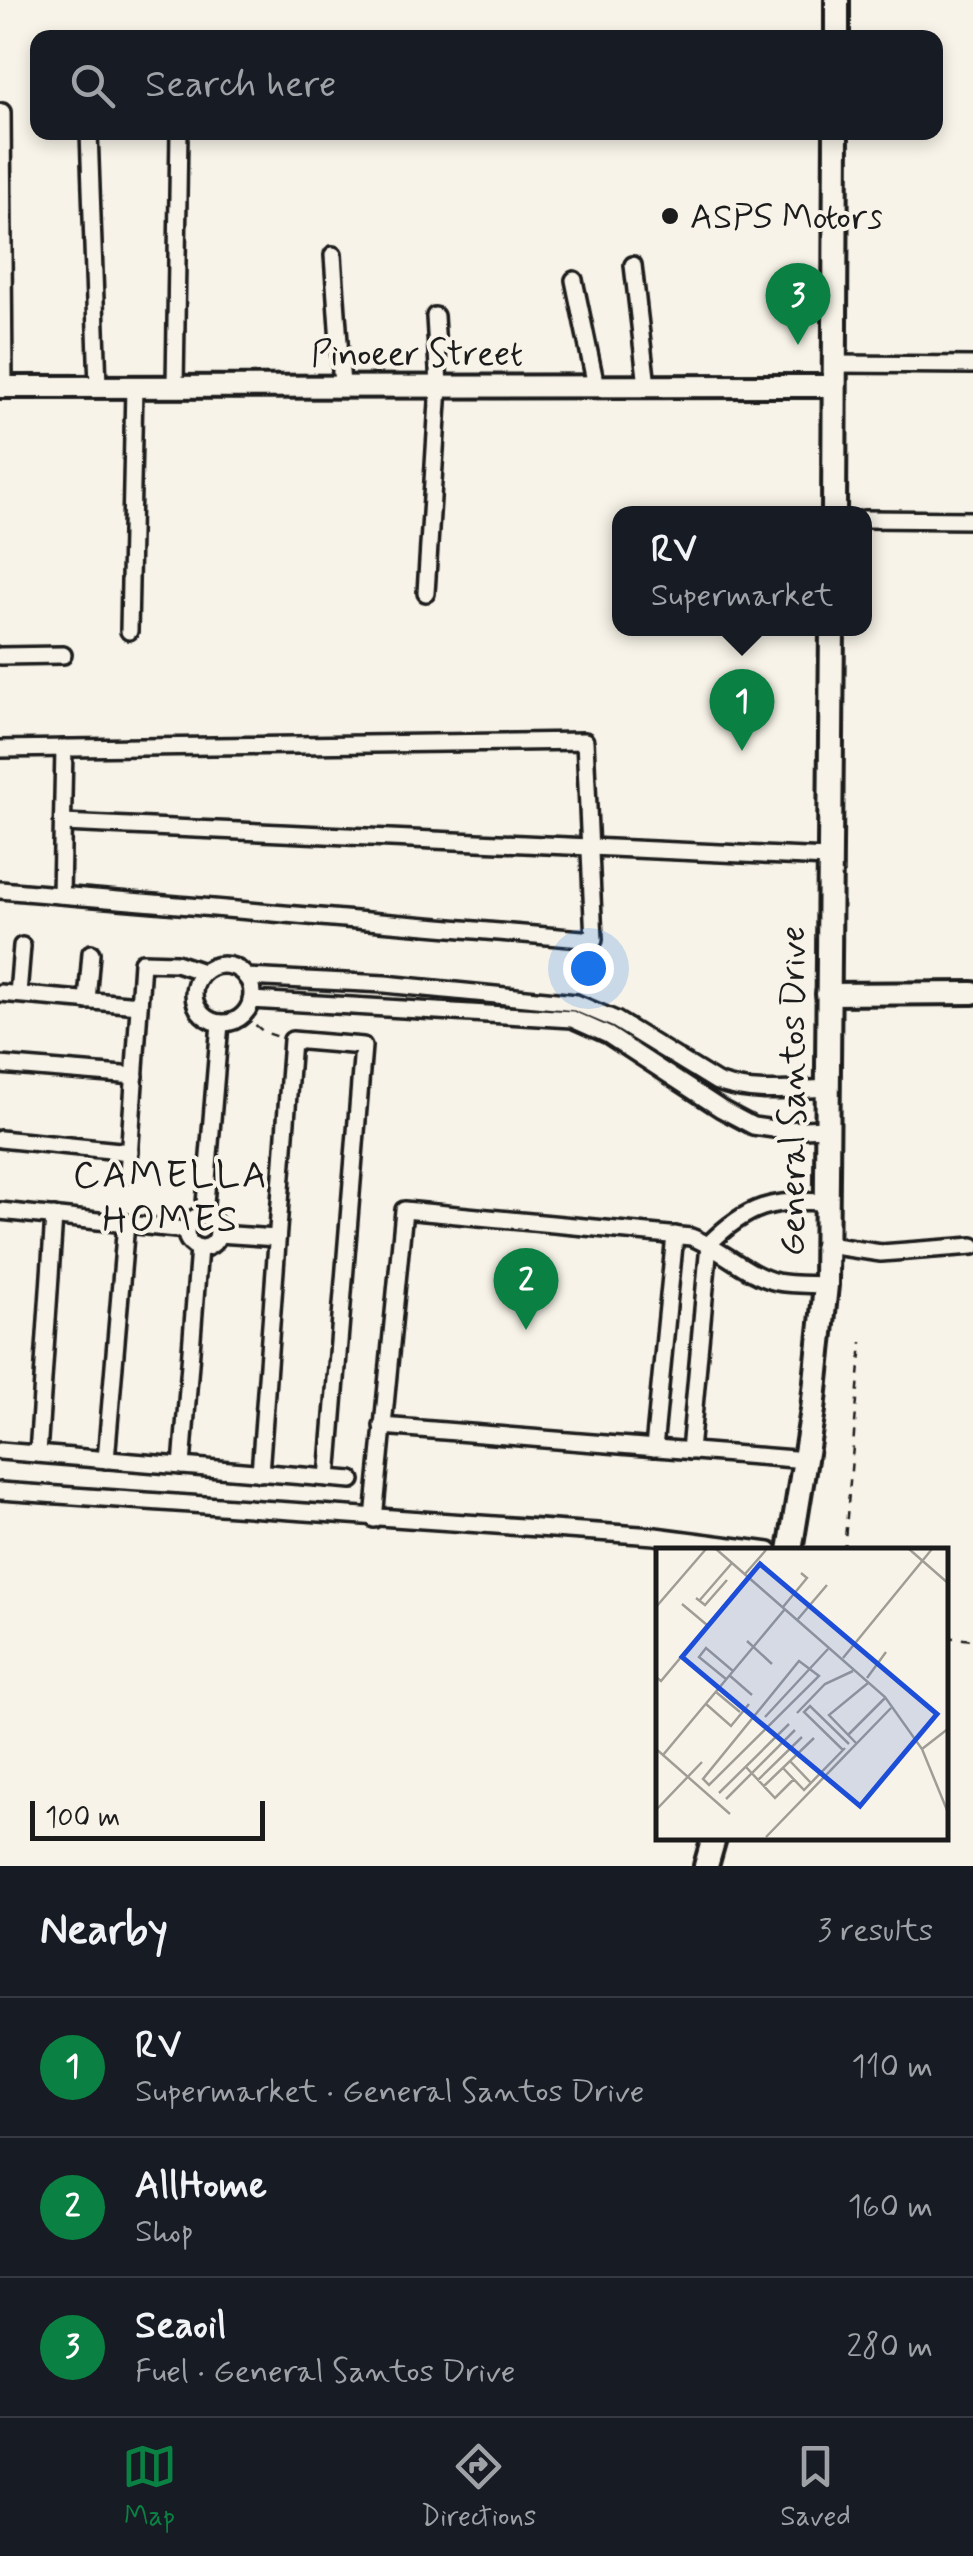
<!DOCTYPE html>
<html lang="en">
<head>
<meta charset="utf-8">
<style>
	:root { --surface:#171b24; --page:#242831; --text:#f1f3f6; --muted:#9ea1a6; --line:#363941; --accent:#0b8043 }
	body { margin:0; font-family:Mynerve,sans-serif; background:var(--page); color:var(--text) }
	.scale { position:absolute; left:30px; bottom:25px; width:235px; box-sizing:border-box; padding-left:10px; border:5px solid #1c1c1c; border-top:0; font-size:28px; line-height:35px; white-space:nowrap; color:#1c1c1c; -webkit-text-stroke:8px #f7f3e8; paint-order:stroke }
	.you { position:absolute; left:588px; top:968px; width:35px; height:35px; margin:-25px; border:8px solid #fff; border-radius:50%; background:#1a73e8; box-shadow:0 0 0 15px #1a73e833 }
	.badge { display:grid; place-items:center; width:65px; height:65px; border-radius:50%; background:var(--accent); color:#fff; font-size:32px; font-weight:700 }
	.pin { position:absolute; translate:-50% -82px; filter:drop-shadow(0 2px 5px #0008) }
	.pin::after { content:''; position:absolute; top:52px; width:35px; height:30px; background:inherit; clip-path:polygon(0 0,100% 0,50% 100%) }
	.popup { position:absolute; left:612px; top:506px; width:260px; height:130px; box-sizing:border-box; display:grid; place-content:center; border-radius:20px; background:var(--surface); filter:drop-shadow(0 2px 8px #0005); font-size:32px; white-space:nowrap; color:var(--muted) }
	.popup b { font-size:38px; color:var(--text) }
	.popup::after { content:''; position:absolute; left:50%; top:100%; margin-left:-20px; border:20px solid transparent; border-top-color:var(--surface) }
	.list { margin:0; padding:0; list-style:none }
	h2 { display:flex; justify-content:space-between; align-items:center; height:130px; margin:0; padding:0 40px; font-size:42px }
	h2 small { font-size:32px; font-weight:400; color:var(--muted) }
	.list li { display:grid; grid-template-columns:65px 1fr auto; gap:30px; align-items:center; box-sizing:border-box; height:140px; padding:0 40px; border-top:2px solid var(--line) }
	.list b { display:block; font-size:38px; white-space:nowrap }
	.list p { margin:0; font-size:32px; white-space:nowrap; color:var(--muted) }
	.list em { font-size:32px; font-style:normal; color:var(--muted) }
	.icon { flex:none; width:55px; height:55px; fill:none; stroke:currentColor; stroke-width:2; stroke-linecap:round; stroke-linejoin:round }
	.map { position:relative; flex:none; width:973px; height:1866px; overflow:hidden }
	.search { position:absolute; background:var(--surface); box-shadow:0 5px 15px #0003; left:30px; right:30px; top:30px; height:110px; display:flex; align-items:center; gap:25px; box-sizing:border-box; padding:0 35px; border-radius:20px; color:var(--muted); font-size:38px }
	.sheet { height:550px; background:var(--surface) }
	nav { display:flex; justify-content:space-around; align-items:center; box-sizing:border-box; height:140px; border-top:2px solid var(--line); background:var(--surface); font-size:28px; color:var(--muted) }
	nav a { display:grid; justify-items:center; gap:5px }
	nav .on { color:var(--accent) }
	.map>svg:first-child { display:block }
</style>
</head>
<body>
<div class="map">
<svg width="973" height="1866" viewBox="0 0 973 1866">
	<rect width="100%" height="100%" fill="#f7f3e8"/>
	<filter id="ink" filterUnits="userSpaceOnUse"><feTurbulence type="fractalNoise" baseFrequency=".01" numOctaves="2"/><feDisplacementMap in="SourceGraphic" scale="20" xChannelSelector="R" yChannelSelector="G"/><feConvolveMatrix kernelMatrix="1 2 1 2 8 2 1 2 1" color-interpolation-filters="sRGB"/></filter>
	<g filter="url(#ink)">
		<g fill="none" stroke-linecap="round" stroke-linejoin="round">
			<defs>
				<g id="minor">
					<path d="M2,112l2,275"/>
					<path d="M89,132l9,254"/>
					<path d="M333,255l9,131"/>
					<path d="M633,265l14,121"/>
					<path d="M574,280l22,106"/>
					<path d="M835,364l138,1"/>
					<path d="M175,386l4,-254"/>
					<path d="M864,519l109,1"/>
					<path d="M426,593l13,-207 -4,-70"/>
					<path d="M129,631l5,-245"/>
					<path d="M0,656l63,-1"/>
					<path d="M0,749l585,-8 9,199 -594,-50"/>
					<path d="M63,823l765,35"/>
					<path d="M61,895l3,-147"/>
					<circle cx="223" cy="994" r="29"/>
					<path d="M246,977l139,7 191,19 40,17 101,62c36,13 72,8 109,6"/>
					<path d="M0,993l139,12"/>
					<path d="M18,994l4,-48"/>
					<path d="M251,1000l321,19 36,16 113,74 32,17 28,4 45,-2"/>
					<path d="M87,1001l4,-48"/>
					<path d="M0,1065l135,11"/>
					<path d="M0,1139l130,13"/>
					<path d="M128,1174l14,-212 34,1 27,9"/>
					<path d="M0,1211l186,19"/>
					<path d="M204,1216l16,-193"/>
					<circle cx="202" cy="1232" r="16"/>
					<path d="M218,1234l59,4"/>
					<path d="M827,1245l54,8 92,-7"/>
					<path d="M382,1426l424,34"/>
					<path d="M654,1448l21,-213"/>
					<path d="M0,1451l352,29"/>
					<path d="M690,1451l19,-207c38,-39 65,-45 118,-42"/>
					<path d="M38,1454l16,-238"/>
					<path d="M106,1460l20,-237"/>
					<path d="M182,1466l17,-218"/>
					<path d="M260,1473l32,-433 71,6 -35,432"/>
					<path d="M0,1491l655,45 114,15"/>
					<path d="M374,1519l30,-309 287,27c30,11 55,38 86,45 16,3 34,2 49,3"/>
				</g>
				<g id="major">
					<path d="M0,387l835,-1"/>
					<path d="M827,994l146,-1"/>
				</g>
				<g id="highway">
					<path d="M837,38v-38"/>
					<path d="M834,514l2,-382"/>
					<path d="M790,1551l23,-141 13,-125 6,-657"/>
					<path d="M706,1866l8,-28"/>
				</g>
			</defs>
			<use href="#minor" stroke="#1c1c1c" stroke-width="22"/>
			<use href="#major" stroke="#1c1c1c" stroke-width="28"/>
			<use href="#highway" stroke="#1c1c1c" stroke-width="30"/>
			<g stroke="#1c1c1c" stroke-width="2.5" stroke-dasharray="8 8" stroke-linecap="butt">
				<path d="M243,1015l21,17 15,5"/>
				<path d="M844,1551l18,-209"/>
				<path d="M946,1637l27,3"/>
			</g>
			<use href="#minor" stroke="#f7f3e8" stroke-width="15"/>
			<use href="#major" stroke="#f7f3e8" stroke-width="20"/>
			<use href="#highway" stroke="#f7f3e8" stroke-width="22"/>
		</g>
	</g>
	<circle fill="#1c1c1c" stroke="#f7f3e8" stroke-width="4" cx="670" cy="216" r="10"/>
	<g text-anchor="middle" stroke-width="8" stroke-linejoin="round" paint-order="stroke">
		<g font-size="35" fill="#1c1c1c" stroke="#f7f3e8" text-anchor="start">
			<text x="690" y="228">ASPS Motors</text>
		</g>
		<g font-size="35" fill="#1c1c1c" stroke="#f7f3e8">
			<text x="417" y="365">Pinoeer Street</text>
			<text transform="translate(792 1091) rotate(-90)" y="12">General Santos Drive</text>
		</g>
		<g font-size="38" letter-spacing="2.5" fill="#1c1c1c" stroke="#f7f3e8">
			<text x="171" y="1187">CAMELLA<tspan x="171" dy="44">HOMES</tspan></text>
		</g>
	</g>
	<g transform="translate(656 1548)">
		<rect width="292" height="292" fill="#f7f3e8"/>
		<path fill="none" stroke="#9f9d96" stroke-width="2.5" d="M60,1l169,148 37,52 27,66M253,1l40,35M89,26l21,-24M40,50l9,7 22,-25M43,53l33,-38M26,56l25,21M0,59l50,-58M127,59l24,-29 -6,-5M142,71l29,-34M91,93l25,23M187,110l89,-109M143,113l20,15 -110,109 -6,-6zM37,118l26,22M73,127l23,20M0,129l5,4 87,-104M211,130l19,-26M70,131l-27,-22 7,-9 27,23M60,144l24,20M50,156l25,22 18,-22M141,165l28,-29 28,-13M109,169l63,-68M192,187l37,-37M200,195l-27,-28 39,-32M0,201l7,6 122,-146M266,201l27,-21M187,202l-39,-38 6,-6 39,38M7,207l67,59M134,213l21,22M90,219l29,31 19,-19M127,220l21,22 41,-42M102,232l44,-43M108,238l50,-48M63,245l70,-69M70,251l69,-69M0,262l46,-48M110,289l125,-129"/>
		<path fill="#1d4ed8" fill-opacity="0.15" stroke="#1d4ed8" stroke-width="5" d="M104,16l177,150 -77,92 -178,-149z"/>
		<rect width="292" height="292" fill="none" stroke="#1c1c1c" stroke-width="5"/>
	</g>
</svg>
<div class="scale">100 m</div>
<div class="you"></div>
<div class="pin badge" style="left:742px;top:751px">1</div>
<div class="popup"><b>RV</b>Supermarket</div>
<div class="pin badge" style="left:526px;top:1330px">2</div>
<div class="pin badge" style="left:798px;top:345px">3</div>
<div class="search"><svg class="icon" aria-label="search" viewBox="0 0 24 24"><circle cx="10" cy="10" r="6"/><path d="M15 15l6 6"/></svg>Search here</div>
</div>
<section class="sheet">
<h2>Nearby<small>3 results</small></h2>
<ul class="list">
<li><span class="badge">1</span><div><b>RV</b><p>Supermarket · General Santos Drive</p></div><em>110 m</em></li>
<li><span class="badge">2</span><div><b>AllHome</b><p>Shop</p></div><em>160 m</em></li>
<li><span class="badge">3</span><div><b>Seaoil</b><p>Fuel · General Santos Drive</p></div><em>280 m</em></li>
</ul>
</section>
<nav>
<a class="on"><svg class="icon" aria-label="map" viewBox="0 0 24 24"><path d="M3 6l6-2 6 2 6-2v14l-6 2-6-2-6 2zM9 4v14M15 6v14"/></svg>Map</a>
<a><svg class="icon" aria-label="directions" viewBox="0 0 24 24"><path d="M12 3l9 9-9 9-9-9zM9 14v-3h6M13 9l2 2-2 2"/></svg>Directions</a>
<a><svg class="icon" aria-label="saved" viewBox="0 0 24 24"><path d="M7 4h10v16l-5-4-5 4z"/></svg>Saved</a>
</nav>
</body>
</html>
